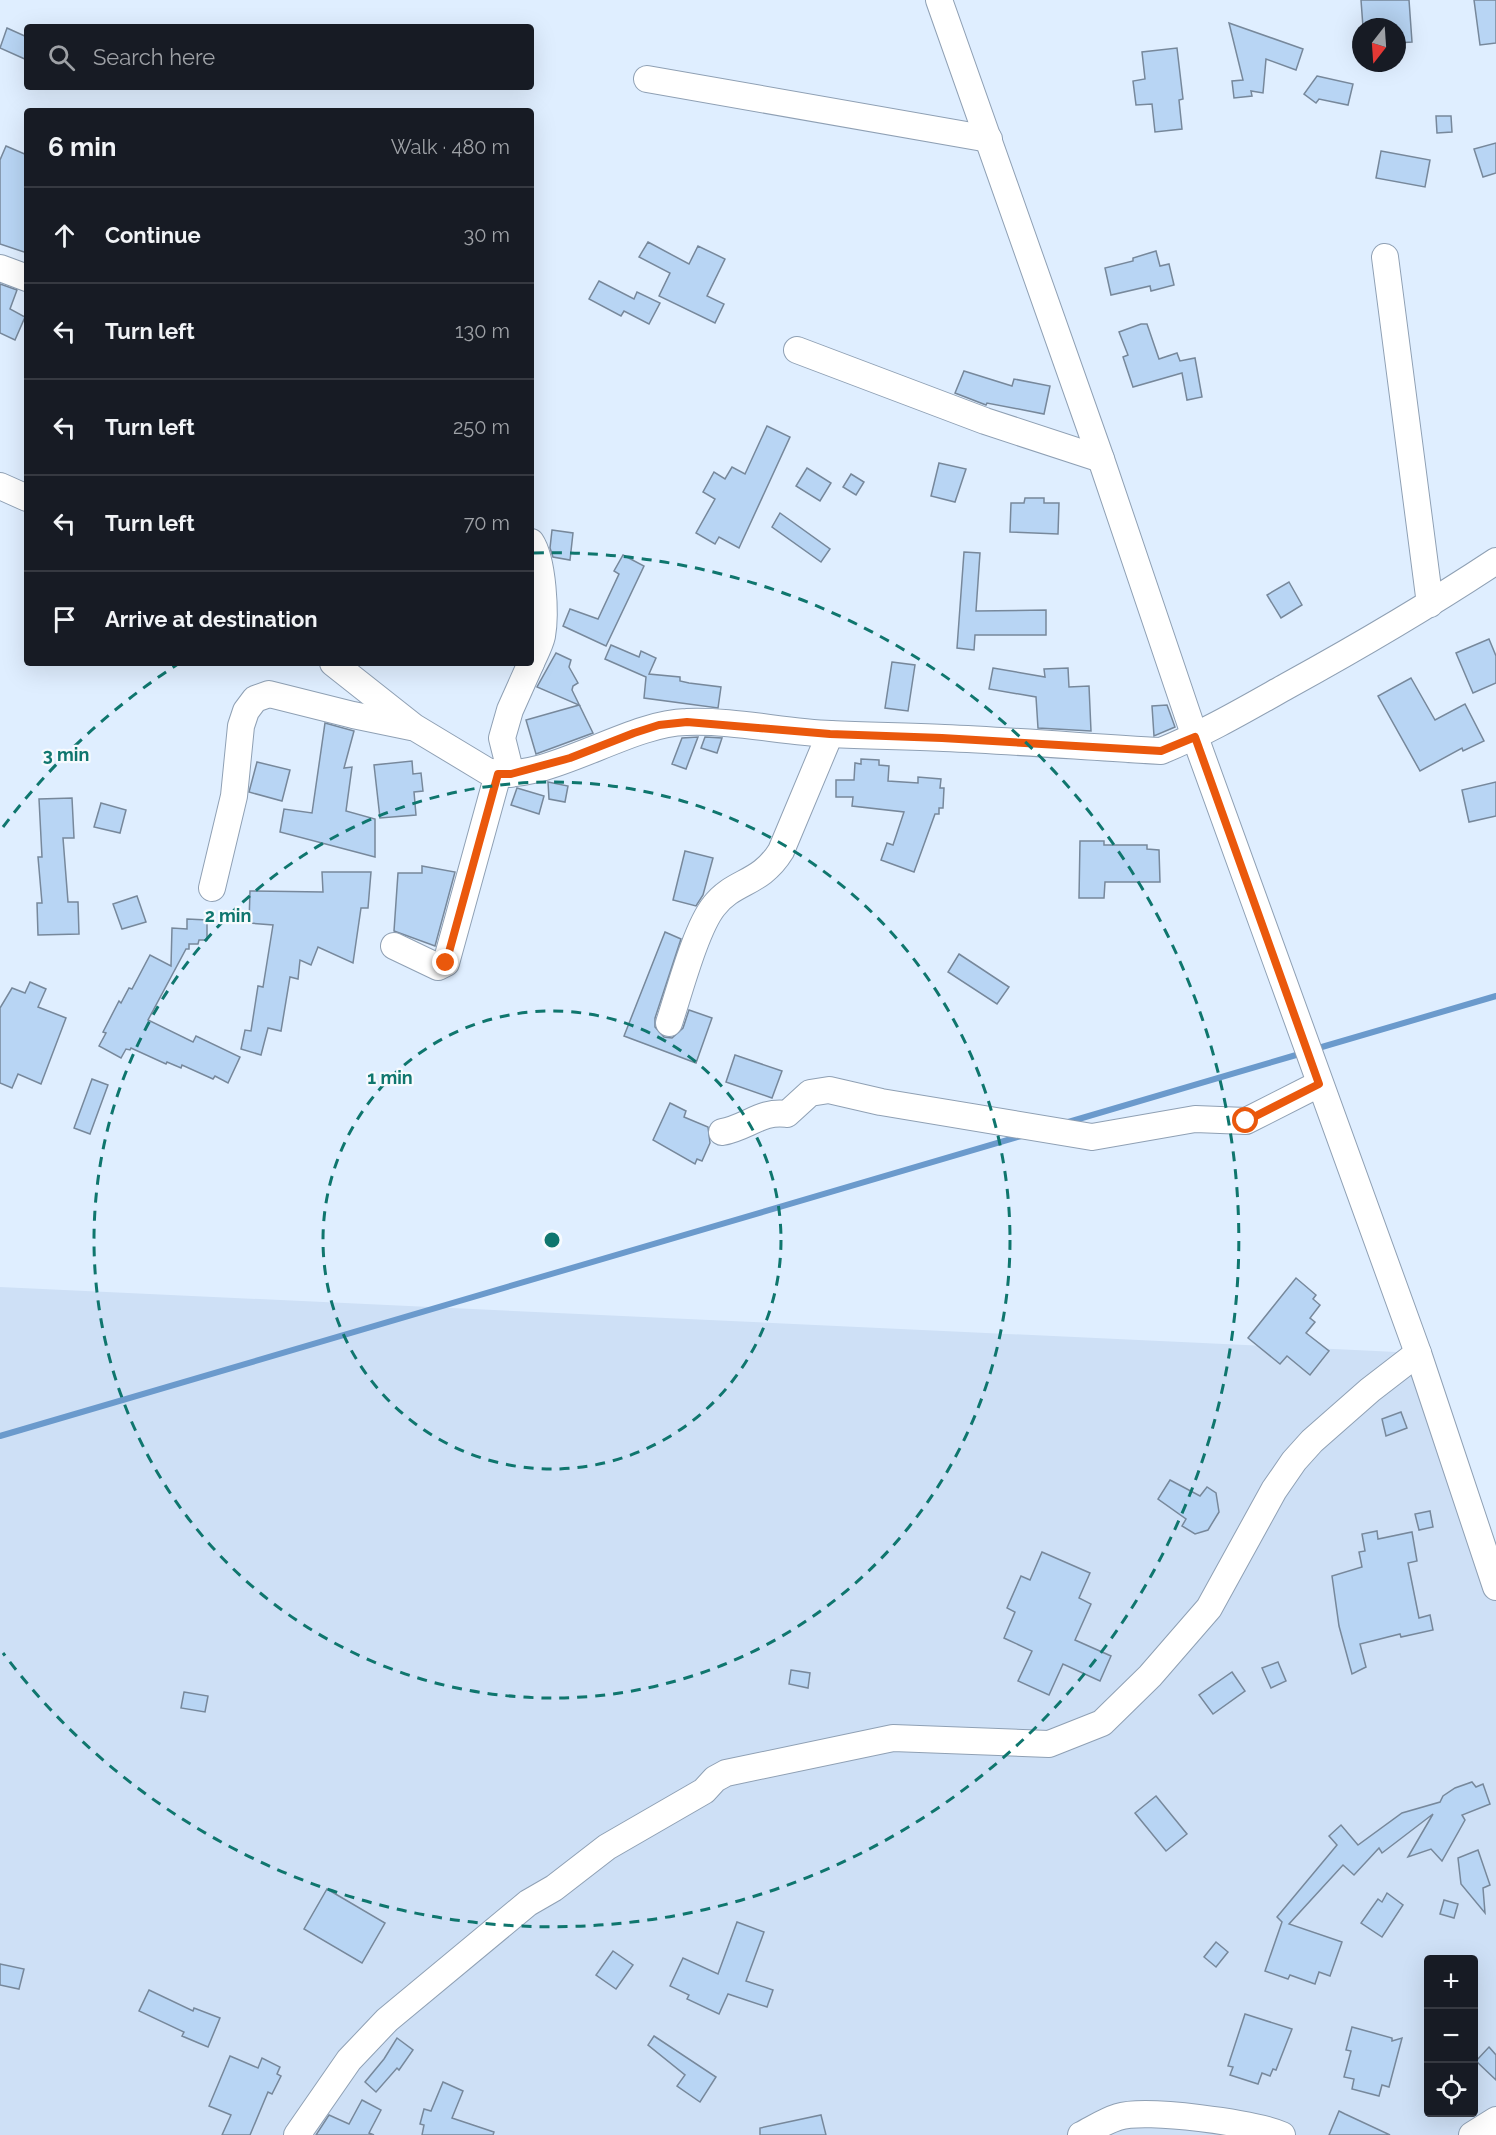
<!DOCTYPE html>
<html lang="en">
<head>
<meta charset="utf-8">
<style>
	:root { --surface:#171b24; --page:#242831; --text:#f1f3f6; --muted:#9ea1a6; --line:#363941 }
	body { margin:0; font-family:Raleway,sans-serif; background:var(--page); color:var(--text) }
	.controls { position:absolute; right:18px; bottom:18px; display:grid; overflow:hidden; border-radius:6px; box-shadow:0 6px 24px #0002 }
	.controls button { width:54px; height:54px; display:grid; place-items:center; padding:0; border:0; border-bottom:2px solid var(--line); background:var(--surface); color:var(--text); font:30px sans-serif }
	.compass { position:absolute; left:1352px; top:18px; width:54px; height:54px; border-radius:50%; background:var(--surface); box-shadow:0 6px 24px #0002; rotate:197deg }
	.stop { position:absolute; width:18px; height:18px; margin:-14px; border:4px solid #ea580c; border-radius:50%; background:#fff }
	.stop.end { background:#ea580c; border-color:#fff; box-shadow:0 2px 6px #0008 }
	.list { margin:0; padding:0; list-style:none }
	h2 { display:flex; justify-content:space-between; align-items:center; height:78px; margin:0; padding:0 24px; font-size:26px }
	h2 small { font-size:20px; font-weight:400; color:var(--muted) }
	.list li { display:grid; grid-template-columns:39px 1fr auto; gap:18px; align-items:center; box-sizing:border-box; height:96px; padding:0 24px; border-top:2px solid var(--line) }
	.list b { display:block; font-size:22px; white-space:nowrap }
	.list em { font-size:20px; font-style:normal; color:var(--muted) }
	.icon { flex:none; width:33px; height:33px; fill:none; stroke:currentColor; stroke-width:2; stroke-linecap:round; stroke-linejoin:round }
	.map { position:relative; flex:none; width:1496px; height:2135px; overflow:hidden }
	.search { position:absolute; background:var(--surface); box-shadow:0 6px 24px #0002; left:24px; top:24px; width:510px; height:66px; display:flex; align-items:center; gap:15px; box-sizing:border-box; padding:0 21px; border-radius:6px; color:var(--muted); font-size:22px }
	.panel { position:absolute; background:var(--surface); box-shadow:0 6px 24px #0002; left:24px; top:108px; width:510px; height:558px; border-radius:6px }
	.map>svg:first-child { display:block }
</style>
</head>
<body>
<div class="map">
<svg width="1496" height="2135" viewBox="0 0 1496 2135">
	<rect width="100%" height="100%" fill="#dfeeff"/>
	<path fill="#cee0f6" fill-rule="evenodd" d="M0,1287l1418,66 78,226v556h-1496zM1428,1960h46v152h-46z"/>
	<g fill="none" stroke-linecap="round" stroke-linejoin="round">
		<g stroke="#6b9acc" stroke-width="6">
			<path d="M1315,1049l181,-53"/>
			<path d="M1065,1123l238,-70"/>
			<path d="M0,1436l1021,-300"/>
		</g>
	</g>
	<g fill="#b8d5f4" stroke="#77889b" stroke-width="1.5">
		<path d="M1361,0h48l3,42 -15,1v-16h-34z"/>
		<path d="M1474,0h22v43l-16,2z"/>
		<path d="M1229,23l74,26 -7,21 -30,-11 -3,34 -12,-2 1,5 -18,2 -2,-17 11,-1z"/>
		<path d="M7,28l20,9v23l-27,-12z"/>
		<path d="M1177,48l6,51 -4,1 3,29 -27,3 -3,-28 -16,1 -3,-24 12,-2 -3,-27z"/>
		<path d="M1317,76l36,8 -5,21 -29,-6 -3,4 -12,-9z"/>
		<path d="M1436,116h15l1,16 -15,1z"/>
		<path d="M1496,143v30l-13,4 -9,-28z"/>
		<path d="M6,146l21,9v98l-27,-9v-84z"/>
		<path d="M1381,151l49,9 -5,27 -49,-9z"/>
		<path d="M648,242l41,22 9,-18 27,13 -18,37 17,8 -9,19 -56,-27 11,-23 -31,-16z"/>
		<path d="M1156,251l4,15 9,-2 5,21 -23,6 -1,-5 -39,9 -6,-27 28,-7v-3z"/>
		<path d="M599,281l35,18 3,-7 23,11 -11,21 -25,-13 -3,5 -32,-17z"/>
		<path d="M0,284l17,6 -7,19 15,8 -10,23 -15,-7z"/>
		<path d="M1141,324h6l12,35 18,-6 3,8 15,-3 7,39 -15,3 -5,-27 -49,14 -10,-30 5,-2 -9,-23z"/>
		<path d="M964,371l48,15 2,-7 36,7 -6,28 -57,-11 -1,2 -31,-12z"/>
		<path d="M767,426l23,11 -51,111 -20,-11 -4,7 -19,-11 19,-34 -12,-7 11,-20 11,7 7,-12 13,7z"/>
		<path d="M939,463l27,6 -11,33 -24,-6z"/>
		<path d="M807,468l24,15 -11,18 -24,-15z"/>
		<path d="M851,474l13,8 -8,13 -13,-8z"/>
		<path d="M1025,498h19v5h15l-1,31 -48,-2 1,-29h13z"/>
		<path d="M780,513l50,36 -9,13 -49,-35z"/>
		<path d="M552,530l21,3 -3,27 -17,-3 -3,-9z"/>
		<path d="M964,552l16,1 -4,58 70,-1v25h-71l-1,15 -17,-2z"/>
		<path d="M623,555l21,11 -38,80 -43,-20 7,-17 28,10 21,-45 -5,-3z"/>
		<path d="M1289,582l13,23 -21,13 -14,-23z"/>
		<path d="M1489,639l7,17v27l-23,10 -17,-40z"/>
		<path d="M611,645l28,12 2,-6 15,7 -7,16 31,3v4l9,2 32,4 -3,21 -74,-10 2,-21 -41,-18z"/>
		<path d="M556,653l15,7 -2,7 9,16 -5,3 -1,4 21,43 -57,21 -10,-34 53,-15 -42,-18z"/>
		<path d="M892,662l23,3 -7,46 -23,-3z"/>
		<path d="M993,668l52,9 -1,-8 24,-1 1,19 20,-1 2,45 -53,-3 -2,-31 -47,-8z"/>
		<path d="M1411,678l24,42 30,-16 19,37 -21,10 -1,-3 -42,23 -42,-75z"/>
		<path d="M1167,705l8,22 -21,9 -2,-30z"/>
		<path d="M325,723l29,8 -10,37 8,-1 -6,44 29,8v38l-95,-25 4,-23 28,4z"/>
		<path d="M698,737l-12,32 -14,-5 10,-26z"/>
		<path d="M705,737l17,1 -5,15 -16,-5z"/>
		<path d="M861,759l18,1v5l10,1 -1,15 30,2v-6l23,2 -1,9h4l-1,20h-4v6h-4l-21,58 -33,-12 6,-17 6,2 11,-33 -52,-6 1,-9h-17v-17h18l1,-17 6,1z"/>
		<path d="M412,761l1,13 8,-1 2,18 -9,1 2,23 -36,3 -6,-53z"/>
		<path d="M257,762l33,8 -8,31 -33,-9z"/>
		<path d="M548,782l20,4 -3,16 -16,-3z"/>
		<path d="M1496,782v34l-27,6 -7,-32z"/>
		<path d="M517,788l27,8 -5,18 -28,-9z"/>
		<path d="M72,798l2,40h-11l5,64h10l1,32 -41,1 -1,-32h5l-4,-46h4l-3,-58z"/>
		<path d="M101,803l25,7 -6,23 -26,-6z"/>
		<path d="M1080,841h24v4h43v4l12,1 1,32h-55l-1,16h-25z"/>
		<path d="M685,851l28,7 -10,37 -7,11 -23,-6z"/>
		<path d="M422,866l33,6 -20,74 -41,-15 4,-58h24z"/>
		<path d="M322,872h49l-3,36h-7l-8,55 -35,-16 -7,18 -11,-5 -2,19 -8,-2 -9,54 -13,-3 -7,27 -20,-6 4,-19 6,1 7,-45 5,1 10,-62 -24,-2 1,-32 73,1z"/>
		<path d="M137,896l9,26 -24,7 -9,-25z"/>
		<path d="M187,919l20,1v20h-8l-1,4h-9v5h-3l-38,71 45,22 3,-6 44,21 -12,26 -13,-7 -2,3 -31,-14 -1,3 -14,-6 -1,2 -35,-16 -1,2 -4,-1 -5,9 -22,-12 7,-13 -3,-1 16,-31 2,2 8,-15 3,1 18,-34 21,11 1,-38 15,1z"/>
		<path d="M665,932l16,7 -26,79v9l9,10 8,1 11,-10 6,-18 23,8 -16,45 -72,-27z"/>
		<path d="M959,954l50,33 -12,17 -49,-32z"/>
		<path d="M30,982l16,7 -8,18 28,11 -25,66 -23,-10 -6,14 -12,-5v-75l12,-20 13,5z"/>
		<path d="M735,1055l47,16 -10,27 -46,-16z"/>
		<path d="M92,1079l16,6 -18,49 -16,-6z"/>
		<path d="M670,1103l16,8 -2,6 24,10 2,16 -8,18 -5,-2 -2,5 -42,-24z"/>
		<path d="M1296,1278l20,17 -3,4 7,6 -10,13 5,4 -9,11 23,18 -19,24 -23,-19 -7,8 -32,-26z"/>
		<path d="M1401,1412l6,16 -21,8 -4,-17z"/>
		<path d="M1170,1480l30,16 7,-9 9,6 3,19 -11,18 -13,4 -13,-8 4,-7 -28,-20z"/>
		<path d="M1430,1511l3,16 -14,3 -4,-16z"/>
		<path d="M1377,1531l1,8 34,-7 5,29 -9,2 11,55 11,-3 3,15 -32,7 -1,-3 -40,10 6,23 -14,7 -13,-48 -7,-50 30,-9 -3,-15 6,-1 -3,-17z"/>
		<path d="M1042,1552l48,21 -11,25 12,6 -16,36 36,16 -11,25 -37,-17 -14,31 -31,-14 14,-30 -28,-13 11,-26 -8,-4 14,-32 9,4z"/>
		<path d="M1278,1662l8,19 -15,7 -9,-20z"/>
		<path d="M791,1670l19,3 -2,15 -19,-4z"/>
		<path d="M1232,1672l13,19 -32,23 -14,-19z"/>
		<path d="M184,1692l24,4 -3,16 -24,-4z"/>
		<path d="M1472,1782l4,5 7,-3 7,20 -28,11 3,5 -23,41 -11,-12 -23,8 25,-43 -51,39 -3,-5 -25,27 -11,-10 -54,59 53,18 -12,34 -11,-4 -4,12 -25,-9 -2,4 -23,-8 17,-49 -5,-5 60,-72 -8,-9 12,-11 17,20 44,-32 38,-11 3,-6 12,-8z"/>
		<path d="M1156,1796l31,38 -21,17 -31,-38z"/>
		<path d="M1478,1850l12,35 -7,3 2,25 -24,-29 -3,-26z"/>
		<path d="M327,1889l58,34 -23,40 -58,-34z"/>
		<path d="M1387,1893l16,12 -21,32 -21,-14 17,-24 4,3z"/>
		<path d="M1444,1900l14,4 -4,14 -14,-4z"/>
		<path d="M737,1922l27,10 -18,49 27,9 -6,17 -39,-13 -9,20 -32,-15 2,-4 -19,-9 13,-28 35,16z"/>
		<path d="M1216,1942l12,10 -12,15 -12,-10z"/>
		<path d="M613,1951l20,14 -17,24 -20,-14z"/>
		<path d="M0,1964l24,5 -5,20 -19,-4z"/>
		<path d="M149,1990l44,21 1,-3 26,10 -12,29 -26,-11 2,-4 -45,-21z"/>
		<path d="M1245,2014l47,15 -16,41 -3,-1 -3,7 -8,-3 -4,11 -28,-9 3,-8 -5,-1z"/>
		<path d="M1352,2027l40,11v3l10,-3 -13,49 -7,-2 -3,11 -27,-7 2,-10 -10,-2 7,-26 -5,-1z"/>
		<path d="M654,2036l62,41 -16,25 -23,-16 8,-11 -37,-30z"/>
		<path d="M397,2038l16,12 -14,20 -2,-2 -21,24 -11,-10 19,-23z"/>
		<path d="M1489,2047l7,8v25l-20,-19z"/>
		<path d="M230,2056l28,12 4,-10 18,9 -3,7 4,2 -9,18 -4,-2 -18,43h-28l9,-20 -22,-9z"/>
		<path d="M443,2082l20,9 -11,27 42,14 -1,3h-71l2,-10 -4,-1 4,-15 7,2z"/>
		<path d="M362,2100l19,10 -12,23 5,2h-58l13,-20 20,9z"/>
		<path d="M1339,2111l6,3 45,21h-61z"/>
		<path d="M821,2115l5,20h-66v-7z"/>
	</g>
	<g fill="none" stroke-linecap="round" stroke-linejoin="round">
		<defs>
			<g id="minor">
				<path d="M939,0l162,459 94,278 223,616 78,234"/>
				<path d="M647,79l342,60"/>
				<path d="M1385,257l45,347"/>
				<path d="M0,268l27,10"/>
				<path d="M797,350l188,71 116,38"/>
				<path d="M0,486l27,12"/>
				<path d="M531,542c12,18 15,72 11,94 -2,9 -7,18 -11,27"/>
				<path d="M333,663l81,64 73,44c54,16 139,-48 199,-49 48,-2 97,10 145,12 37,2 75,2 113,4 72,3 145,9 217,13 44,-18 85,-42 126,-65 71,-39 141,-80 209,-125"/>
				<path d="M511,774l-9,-36 8,-28 21,-47"/>
				<path d="M212,888l22,-92 7,-70 5,-15 9,-12 14,-5 84,21 58,12"/>
				<path d="M394,946l44,21 8,-4 52,-189"/>
				<path d="M669,1023c10,-30 27,-95 45,-117 20,-26 46,-21 67,-55l49,-117"/>
				<path d="M722,1132c24,-4 40,-22 65,-18l23,-21 19,-3 52,12 211,35 103,-18 51,2 73,-37"/>
				<path d="M297,2135l52,-75 38,-40 141,-117 26,-15 53,-41 97,-56 11,-12 11,-6 167,-35 156,6 53,-21 48,-47 59,-68 65,-118 20,-29 18,-20 58,-51 48,-37"/>
				<path d="M1081,2135c12,-6 24,-14 37,-18 28,-9 136,6 164,18"/>
				<path d="M1472,2135l24,-15"/>
			</g>
		</defs>
		<use href="#minor" stroke="#8fa0b4" stroke-width="28"/>
		<use href="#minor" stroke="#fff" stroke-width="26"/>
	</g>
	<g fill="none" stroke-linecap="round" stroke-linejoin="round">
		<path stroke="#ea580c" stroke-width="8" d="M446,963l52,-189h13l59,-16 64,-25 25,-8 28,-3 143,12 112,4 219,13 34,-14 124,347 -73,37"/>
	</g>
	<g fill="none" stroke="#0f766e" stroke-width="3" stroke-dasharray="10 8">
		<circle cx="552" cy="1240" r="229"/>
		<circle cx="552" cy="1240" r="458"/>
		<path d="M3 827A687 687 0 0 1 178 664M534 553A687 687 0 1 1 3 1653"/>
	</g>
	<circle cx="552" cy="1240" r="9" fill="#0f766e" stroke="#f6fafe" stroke-width="3"/>
	<g font-size="18" text-anchor="middle" font-weight="bold" fill="#0f766e" stroke="#f6fafe" stroke-width="4.5" stroke-linejoin="round" paint-order="stroke">
		<text x="66" y="761">3 min</text>
		<text x="228" y="922">2 min</text>
		<text x="390" y="1084">1 min</text>
	</g>
</svg>
<div class="controls">
<button>+</button>
<button>−</button>
<button><svg class="icon" aria-label="locate" viewBox="0 0 24 24"><circle cx="12" cy="12" r="6"/><path d="M12 2v4M12 18v4M2 12h4M18 12h4"/></svg></button>
</div>
<svg class="compass" viewBox="-18 -18 36 36"><path d="M0-13l5 13h-10z" fill="#e53935"/><path d="M0 13l5-13h-10z" fill="#9ea1a6"/></svg>
<div class="stop" style="left:1246px;top:1121px"></div>
<div class="stop end" style="left:446px;top:963px"></div>
<div class="search"><svg class="icon" aria-label="search" viewBox="0 0 24 24"><circle cx="10" cy="10" r="6"/><path d="M15 15l6 6"/></svg>Search here</div>
<section class="panel">
<h2>6 min<small>Walk · 480 m</small></h2>
<ul class="list">
<li><svg class="icon" aria-label="ahead" viewBox="0 0 24 24"><path d="M12 20V5M6 11l6-6 6 6"/></svg><div><b>Continue</b></div><em>30 m</em></li>
<li><svg class="icon" aria-label="left" viewBox="0 0 24 24"><path d="M17 20v-9H6M10 6l-5 5 5 5"/></svg><div><b>Turn left</b></div><em>130 m</em></li>
<li><svg class="icon" aria-label="left" viewBox="0 0 24 24"><path d="M17 20v-9H6M10 6l-5 5 5 5"/></svg><div><b>Turn left</b></div><em>250 m</em></li>
<li><svg class="icon" aria-label="left" viewBox="0 0 24 24"><path d="M17 20v-9H6M10 6l-5 5 5 5"/></svg><div><b>Turn left</b></div><em>70 m</em></li>
<li><svg class="icon" aria-label="arrive" viewBox="0 0 24 24"><path d="M6 21V4h12l-3 4 3 4H6"/></svg><div><b>Arrive at destination</b></div></li>
</ul>
</section>
</div>
</body>
</html>
